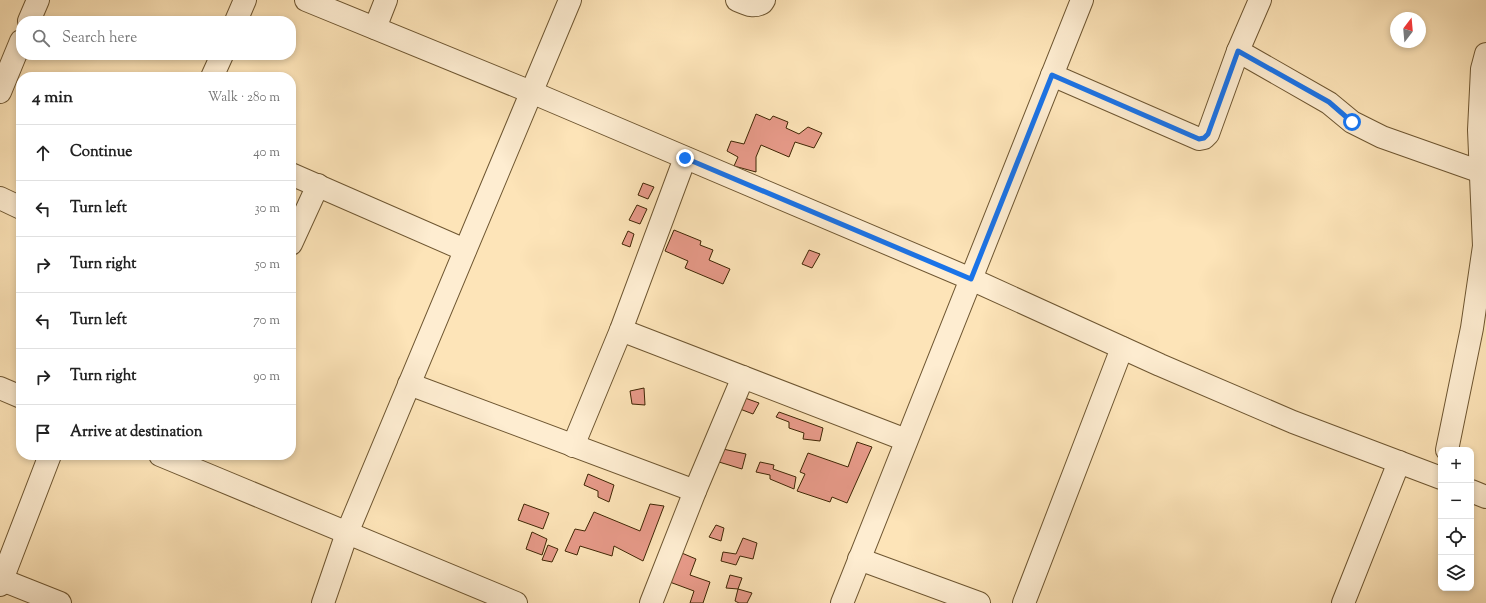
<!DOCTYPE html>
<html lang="en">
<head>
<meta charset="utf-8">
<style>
	:root { --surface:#fff; --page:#f6f6f6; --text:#222; --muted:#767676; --line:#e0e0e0 }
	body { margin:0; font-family:"Sorts Mill Goudy",serif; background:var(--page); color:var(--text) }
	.controls { position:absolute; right:12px; bottom:12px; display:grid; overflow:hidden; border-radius:8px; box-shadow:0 2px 6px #0003 }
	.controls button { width:36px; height:36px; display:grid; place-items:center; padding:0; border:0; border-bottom:1px solid var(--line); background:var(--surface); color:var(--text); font:20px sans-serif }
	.compass { position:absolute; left:1390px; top:12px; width:36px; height:36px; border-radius:50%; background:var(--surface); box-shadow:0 2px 6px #0003; rotate:16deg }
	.stop { position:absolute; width:12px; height:12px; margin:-9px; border:3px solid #1a73e8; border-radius:50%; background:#fff }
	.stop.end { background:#1a73e8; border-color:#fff; box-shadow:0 1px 4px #0008 }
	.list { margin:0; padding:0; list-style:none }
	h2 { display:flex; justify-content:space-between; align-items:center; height:52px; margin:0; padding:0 16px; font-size:17px }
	h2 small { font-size:13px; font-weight:400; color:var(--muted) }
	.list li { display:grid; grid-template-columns:26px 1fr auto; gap:12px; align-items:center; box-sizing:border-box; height:56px; padding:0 16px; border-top:1px solid var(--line) }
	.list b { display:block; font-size:15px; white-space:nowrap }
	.list em { font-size:13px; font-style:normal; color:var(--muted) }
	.icon { flex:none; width:22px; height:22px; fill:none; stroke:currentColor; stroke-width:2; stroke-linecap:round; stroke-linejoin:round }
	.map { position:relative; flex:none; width:1486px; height:603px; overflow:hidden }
	.search { position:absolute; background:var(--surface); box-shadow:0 2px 6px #0003; left:16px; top:16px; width:280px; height:44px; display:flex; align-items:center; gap:10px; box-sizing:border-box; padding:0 14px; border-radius:16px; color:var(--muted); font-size:15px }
	.panel { position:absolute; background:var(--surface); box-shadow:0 2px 6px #0003; left:16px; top:72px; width:280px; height:388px; border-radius:16px }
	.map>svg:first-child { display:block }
</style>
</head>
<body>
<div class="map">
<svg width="1486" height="603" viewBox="0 0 1486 603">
	<rect width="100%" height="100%" fill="#fde4b8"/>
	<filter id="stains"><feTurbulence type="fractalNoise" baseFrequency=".005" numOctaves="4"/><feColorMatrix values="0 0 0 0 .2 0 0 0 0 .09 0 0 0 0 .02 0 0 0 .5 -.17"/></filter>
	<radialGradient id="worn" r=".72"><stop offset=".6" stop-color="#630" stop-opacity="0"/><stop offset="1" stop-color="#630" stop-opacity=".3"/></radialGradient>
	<g fill="#e79a89" stroke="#3f2604">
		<path d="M756,114l14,6 3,-4 15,6 -2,6 13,6 9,-7 14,6 -8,15 -19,-6 -6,15 -28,-12 -5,12v15l-22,-6 4,-9 -11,-6 4,-10 13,3z"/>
		<path d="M643,183l11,4 -6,12 -10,-4z"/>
		<path d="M637,205l10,4 -7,15 -11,-4z"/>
		<path d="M674,230l27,11 -1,4 13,5 -4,10 21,9 -7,15 -38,-16 3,-7 -23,-10z"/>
		<path d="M628,231l6,3 -4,13 -8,-3z"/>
		<path d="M809,250l11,4 -8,14 -10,-4z"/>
		<path d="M644,388l1,17 -13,-1 -2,-13z"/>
		<path d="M745,398l14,5 -6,11 -13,-5z"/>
		<path d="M779,412l44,16 -3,13 -17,-2 1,-6 -15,-5v-6l-13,-5z"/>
		<path d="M857,442l15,5 -25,56 -15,-6 -2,5 -33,-11 8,-17 -5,-2 8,-19 40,14z"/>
		<path d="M723,449l23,5 -4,15 -23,-7z"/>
		<path d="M760,462l14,3 -1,4 23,8 -2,12 -24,-10v-4l-14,-3z"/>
		<path d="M588,474l26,11 -5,17 -11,-5v-6l-14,-6z"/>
		<path d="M524,504l25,9 -6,16 -25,-9z"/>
		<path d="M650,504l14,2 -21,55 -29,-15 -2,10 -32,-10 -3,9 -12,-4 10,-22 10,2 9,-19 46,19z"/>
		<path d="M716,525l8,3 -3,13 -12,-4z"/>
		<path d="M532,532l15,7 -5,16 -16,-6z"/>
		<path d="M743,538l14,5 -4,16 -13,-3 -4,9 -15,-4 2,-9 13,2z"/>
		<path d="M548,545l10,4 -6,13 -10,-2z"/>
		<path d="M677,551l19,8 -6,16 20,7 -7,21h-13l4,-12 -27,-10z"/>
		<path d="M730,575l12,3 -4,11 -12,-1z"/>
		<path d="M738,589l14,4 -5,10h-8l-4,-2z"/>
	</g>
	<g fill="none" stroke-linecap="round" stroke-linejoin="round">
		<defs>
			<g id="minor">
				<path d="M306,0l225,92 440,187 189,86 133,57 148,56"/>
				<path d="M737,0c10,4 15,8 25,3l2,-3"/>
				<path d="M29,21l9,-21"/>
				<path d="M236,21l9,-21"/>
				<path d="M375,28l11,-28"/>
				<path d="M1238,51l91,52 23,19 30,15 99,35"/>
				<path d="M1052,75l147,64 5,-1 4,-4 30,-83 22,-51"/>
				<path d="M212,77l10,-22"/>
				<path d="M0,92l21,-51"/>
				<path d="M291,174l174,76"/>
				<path d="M0,198l21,10"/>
				<path d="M291,244l27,-59"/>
				<path d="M621,330l285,110"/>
				<path d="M409,384l286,107"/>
				<path d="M0,388l21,9"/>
				<path d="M573,446l48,-116 64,-172"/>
				<path d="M1447,450l25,-122 12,-82 -5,-116 3,-61 4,-15"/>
				<path d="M160,455l356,148"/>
				<path d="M1471,491l15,6"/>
				<path d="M859,559l120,44"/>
				<path d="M2,580l58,23"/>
				<path d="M0,585l50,-130"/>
				<path d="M323,603l24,-70 223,-533"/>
				<path d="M651,603l44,-112 48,-114"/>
				<path d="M842,603l240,-603"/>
				<path d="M1024,603l98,-255"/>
				<path d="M1343,603l56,-141"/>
			</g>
		</defs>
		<use href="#minor" stroke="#6e5631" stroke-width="24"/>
		<use href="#minor" stroke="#feedd1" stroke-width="22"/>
	</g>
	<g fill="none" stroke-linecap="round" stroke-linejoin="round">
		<path stroke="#1a73e8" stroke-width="5" d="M685,158l286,121 81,-204 147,64 5,-1 4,-4 30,-83 91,51 23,20"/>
	</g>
	<rect width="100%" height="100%" filter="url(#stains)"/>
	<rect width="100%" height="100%" fill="url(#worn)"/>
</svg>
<div class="controls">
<button>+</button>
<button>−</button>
<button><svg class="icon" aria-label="locate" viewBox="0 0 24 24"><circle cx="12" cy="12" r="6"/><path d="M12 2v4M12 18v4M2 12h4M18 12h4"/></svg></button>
<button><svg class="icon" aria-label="layers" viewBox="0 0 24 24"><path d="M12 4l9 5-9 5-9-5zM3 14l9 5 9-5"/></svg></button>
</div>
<svg class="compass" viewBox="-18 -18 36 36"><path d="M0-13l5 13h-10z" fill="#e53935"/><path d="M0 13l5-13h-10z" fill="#767676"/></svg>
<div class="stop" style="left:1352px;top:122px"></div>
<div class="stop end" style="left:685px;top:158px"></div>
<div class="search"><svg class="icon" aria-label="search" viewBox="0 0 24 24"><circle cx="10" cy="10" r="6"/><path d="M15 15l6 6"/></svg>Search here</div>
<section class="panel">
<h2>4 min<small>Walk · 280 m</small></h2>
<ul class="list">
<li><svg class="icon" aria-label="ahead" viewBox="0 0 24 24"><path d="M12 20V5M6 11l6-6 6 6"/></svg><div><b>Continue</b></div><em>40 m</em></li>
<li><svg class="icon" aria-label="left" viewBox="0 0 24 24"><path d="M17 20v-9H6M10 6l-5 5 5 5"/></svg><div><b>Turn left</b></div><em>30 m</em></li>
<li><svg class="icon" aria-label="right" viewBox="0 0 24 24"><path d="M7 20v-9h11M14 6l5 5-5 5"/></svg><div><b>Turn right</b></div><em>50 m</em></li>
<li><svg class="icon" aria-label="left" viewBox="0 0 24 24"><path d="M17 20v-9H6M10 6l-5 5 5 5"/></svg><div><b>Turn left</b></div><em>70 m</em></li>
<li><svg class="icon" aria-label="right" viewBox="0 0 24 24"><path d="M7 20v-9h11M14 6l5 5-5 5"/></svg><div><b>Turn right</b></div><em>90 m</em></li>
<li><svg class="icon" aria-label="arrive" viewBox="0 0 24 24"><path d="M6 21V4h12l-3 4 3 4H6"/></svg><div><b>Arrive at destination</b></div></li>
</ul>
</section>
</div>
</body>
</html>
